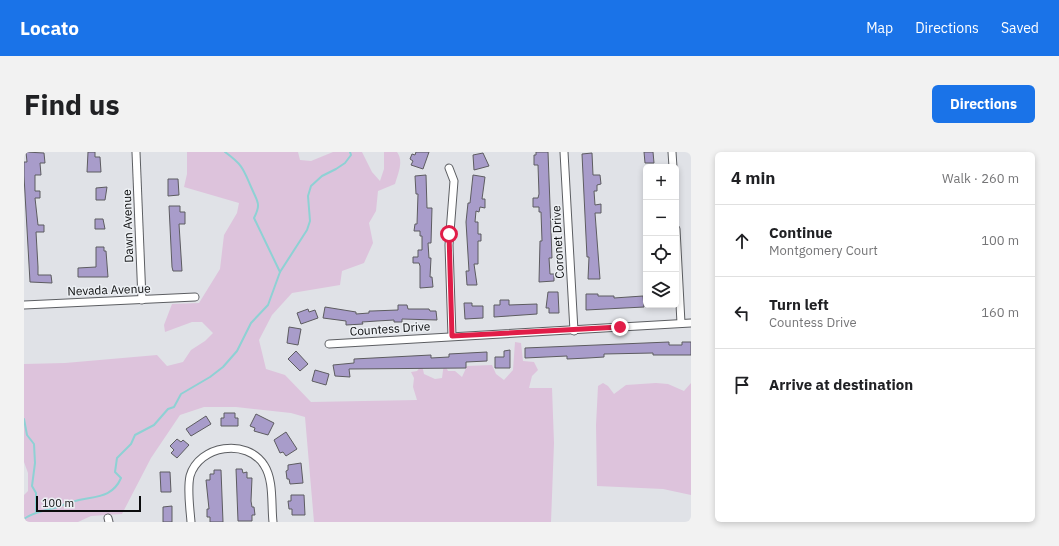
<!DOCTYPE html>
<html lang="en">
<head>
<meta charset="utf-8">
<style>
	:root { --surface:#fff; --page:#f2f2f2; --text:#202124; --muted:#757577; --line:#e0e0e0; --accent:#1a73e8 }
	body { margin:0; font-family:"IBM Plex Sans",sans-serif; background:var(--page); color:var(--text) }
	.controls { position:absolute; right:12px; top:12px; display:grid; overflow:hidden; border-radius:6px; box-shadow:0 2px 6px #0003 }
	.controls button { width:36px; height:36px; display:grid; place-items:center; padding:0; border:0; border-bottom:1px solid var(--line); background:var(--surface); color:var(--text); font:20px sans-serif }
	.scale { position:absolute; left:12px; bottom:10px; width:105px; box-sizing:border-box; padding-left:4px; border:2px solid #0b0c0d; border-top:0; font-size:11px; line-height:14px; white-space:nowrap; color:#0b0c0d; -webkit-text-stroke:3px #edf0f4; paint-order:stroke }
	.stop { position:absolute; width:12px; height:12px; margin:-9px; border:3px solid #e11d48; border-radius:50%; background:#fff }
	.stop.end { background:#e11d48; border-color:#fff; box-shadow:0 1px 4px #0008 }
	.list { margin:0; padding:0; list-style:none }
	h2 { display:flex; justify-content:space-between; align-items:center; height:52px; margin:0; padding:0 16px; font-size:17px }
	h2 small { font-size:13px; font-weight:400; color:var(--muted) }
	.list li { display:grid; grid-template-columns:26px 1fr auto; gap:12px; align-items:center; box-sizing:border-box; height:72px; padding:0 16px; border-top:1px solid var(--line) }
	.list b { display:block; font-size:15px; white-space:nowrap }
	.list p { margin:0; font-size:13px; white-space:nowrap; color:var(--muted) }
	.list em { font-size:13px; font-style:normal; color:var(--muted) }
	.icon { flex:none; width:22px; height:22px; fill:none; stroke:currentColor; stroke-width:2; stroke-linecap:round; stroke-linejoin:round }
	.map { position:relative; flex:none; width:667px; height:370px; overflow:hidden; border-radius:6px }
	header { display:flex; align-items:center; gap:24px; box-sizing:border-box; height:56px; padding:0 20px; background:var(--accent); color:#fff }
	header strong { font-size:19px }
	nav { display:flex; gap:22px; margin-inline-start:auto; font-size:14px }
	.intro { display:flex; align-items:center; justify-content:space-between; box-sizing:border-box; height:96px; padding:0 24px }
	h1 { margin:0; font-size:28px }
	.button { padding:10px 18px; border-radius:6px; background:var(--accent); color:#fff; font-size:14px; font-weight:700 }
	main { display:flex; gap:24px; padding:0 24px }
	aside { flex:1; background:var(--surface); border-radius:6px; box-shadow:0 2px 6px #0003 }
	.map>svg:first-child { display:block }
</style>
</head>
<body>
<header>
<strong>Locato</strong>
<nav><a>Map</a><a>Directions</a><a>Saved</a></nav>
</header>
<div class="intro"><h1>Find us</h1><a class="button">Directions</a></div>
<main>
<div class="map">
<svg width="667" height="370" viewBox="0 0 667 370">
	<rect width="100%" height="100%" fill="#e0e2e7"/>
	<g fill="#ddc3dc">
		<path d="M163,0h111l2,8 11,1 22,-9h29l10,20 8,9 4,-12v-17h13c7,9 1,22 -2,32l-17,7 -2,20 -7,12 4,20 -9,20 -22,8 -2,14 -48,8 -20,22 -13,25 7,29 19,6 26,27 106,-2 -4,-13 1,-9 -3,-6 6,-1 5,-6 2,9 11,5 7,-1 2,-15 4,8h7l7,6 5,-11 25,-1 4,9 8,6 9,-10 2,-28 6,1 2,18 11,1 4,8 -6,6 -3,12h23l2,55 -3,79h-237l-9,-105 -14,-4 -55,-6h-32l-24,8 -29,43 -29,56 -31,2 -13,6h-54v-27l4,-4v-18l-4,-11v-98l41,-1 92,-8 10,11 16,-4 8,-12 14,-9 8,-8 -11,-11h-10l-27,10 -1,-7 8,-21 27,-1 21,-34 4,-34 13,-22 2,-10 -55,-16 3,-13z"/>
		<path d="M579,231l5,3 6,8 12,-9 30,-2 12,1 16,7 7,-8v112l-28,-6 -66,-3 -1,-61 2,-39z"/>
	</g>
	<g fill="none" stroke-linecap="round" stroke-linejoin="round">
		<g stroke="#8ed1d4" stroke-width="2">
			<path d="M201,0c19,14 18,17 27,37 6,14 9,15 2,29l26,54"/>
			<path d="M0,267l3,16 7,9 1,19 -3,23 4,7v19"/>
			<path d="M0,367c8,-6 16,-7 26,-10 10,-2 19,-7 29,-9 18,-4 34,-3 42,-22l-6,-6 2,-14 14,-14 4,-9 19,-10 14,-16 6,-2 7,-13 29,-17 13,-10 14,-16 14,-28 17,-18 12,-33 27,-42 3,-9 -2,-25 3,-10 11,-10 14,-7 9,-6 6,-8 -1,-3"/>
		</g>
	</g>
	<g fill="#a89cca" stroke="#5d5c60">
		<path d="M2,0l18,1 1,10h-5l1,12h-6v16h5v7h-5l3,27h6v7h-8l2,35v8h13l1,8 -22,-1 -6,-106v-14h3z"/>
		<path d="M64,0h7v5h5l1,15h-14z"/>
		<path d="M392,0h13l-6,17 -12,-4 2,-4 -3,-2 2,-5 3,1z"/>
		<path d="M512,0h12l4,106h-3l1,16h4v7l-15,1 1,-41h2l-1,-29h-2v-5h-6v-9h5l1,-4 -1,-29h-4v-10h2z"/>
		<path d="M620,0h9l1,11h-9z"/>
		<path d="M459,1l6,13 -15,4 -1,-15z"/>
		<path d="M568,1l1,22h7l1,9 -4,1v6h-3l1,14 6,-1v9h-6l5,66h-12l1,-22h-2l-5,-103z"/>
		<path d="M402,23l1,33h5l-1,35h-3l1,15h2l-1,19h2l1,10 -13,1v-22l-1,-3h-6v-6h5v-7h4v-14h-2v-5h-6l1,-7h2l1,-30h-2l-1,-18z"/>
		<path d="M449,23l12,2 -3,22h3v9l-5,-1 -1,5 -3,-1 -1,11h3v12h3v7h-3v23h-4l3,21h-10l-1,-14h3l-3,-49 2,-19h2z"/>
		<path d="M144,27h10l1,16 -11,1z"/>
		<path d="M83,35l-2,13h-9v-12z"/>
		<path d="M145,54h11v6h5v12h-6l3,47h-9l-1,-4z"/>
		<path d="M71,67h8l2,10h-10z"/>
		<path d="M72,95h8v4h2l2,26h-30v-9l18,-1z"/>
		<path d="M524,140h10l1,21h-10v-5h-3z"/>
		<path d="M562,142h12v2h16v2l29,-2 1,11 -58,3z"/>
		<path d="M476,148h9v5l28,-1v10l-43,3v-12h6z"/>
		<path d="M440,151h8v3h11v12l-18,1z"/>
		<path d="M374,153h9l1,4h21l1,2h6l1,9 -35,-1v3h-8v-2l-17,1 -15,1 1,2 -17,1v-4l-23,-3 2,-11 31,5v2l13,-1v-2h3l26,-1z"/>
		<path d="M284,157l1,3 6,-2 3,8 -17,6 -4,-11z"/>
		<path d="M265,175l12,2 -3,16 -11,-2z"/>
		<path d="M645,190v3h13v-3h9v13h-38v-2l-49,1v3l-16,1 -21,1v-3l-42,2v-10z"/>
		<path d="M486,198v18h-15v-11h9v-6z"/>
		<path d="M272,199l12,13 -8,7 -12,-12z"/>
		<path d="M463,200v9l-21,1v6l-117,1 1,8 -15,-1 -2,-11 21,-2v-4l77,-4v3l18,-1v-3z"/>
		<path d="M291,218l14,4 -3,11 -14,-4z"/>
		<path d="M200,261h11v5h3v8h-17v-8h3z"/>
		<path d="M232,262l18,9 -6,12 -14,-4 1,-3 -5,-2z"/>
		<path d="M182,264l5,8 -20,12 -5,-7z"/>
		<path d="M262,280l11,17 -11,7 -3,-4 -3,1 -6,-13z"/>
		<path d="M153,287l4,3 2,-2 6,5 -12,13 -6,-5 3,-3 -4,-4z"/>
		<path d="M277,311l2,20 -13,1 -1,-5h-2l-1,-8 2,-1v-5z"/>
		<path d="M212,317h6l1,4 4,-1v6h5l-1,23 1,6h2l1,8h-3v6h-14z"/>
		<path d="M190,318h7l2,52h-13v-5h-3v-8h2l-3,-29h4v-6h4z"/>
		<path d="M136,320h10l1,20h-10z"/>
		<path d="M267,343h13l1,20h-13v-6h-3l-1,-8h3z"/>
		<path d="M148,354v16h-9v-15z"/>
	</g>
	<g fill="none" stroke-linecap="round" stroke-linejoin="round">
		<defs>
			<g id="minor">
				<path d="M112,0l6,148"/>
				<path d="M540,0l10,179"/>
				<path d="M648,0l1,15"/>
				<path d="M425,16l5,13 -5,64 3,91"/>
				<path d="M652,77l5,94"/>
				<path d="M0,153l171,-8"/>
				<path d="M305,192l362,-21"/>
				<path d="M84,366l1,4"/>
				<path d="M167,370c-1,-14 -4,-32 -1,-46 9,-31 57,-38 74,-11 10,15 7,39 9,57"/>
			</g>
		</defs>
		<use href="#minor" stroke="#5c5e62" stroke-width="9"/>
		<use href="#minor" stroke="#fff" stroke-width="7"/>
	</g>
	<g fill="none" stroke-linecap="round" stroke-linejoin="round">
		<path stroke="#e11d48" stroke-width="5" d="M425,82l3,102 168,-9"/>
	</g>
	<g text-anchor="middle" stroke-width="3" stroke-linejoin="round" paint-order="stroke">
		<g font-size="12" fill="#0b0c0d" stroke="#edf0f4">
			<text transform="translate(104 74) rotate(-92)" y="4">Dawn Avenue</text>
			<text transform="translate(534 90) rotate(-93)" y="4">Coronet Drive</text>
			<text transform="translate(85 138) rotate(-2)" y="4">Nevada Avenue</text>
			<text transform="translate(366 177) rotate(-4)" y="4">Countess Drive</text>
		</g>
	</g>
</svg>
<div class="controls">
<button>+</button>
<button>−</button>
<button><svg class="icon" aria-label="locate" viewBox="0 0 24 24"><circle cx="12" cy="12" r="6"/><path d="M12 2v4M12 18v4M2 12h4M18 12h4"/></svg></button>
<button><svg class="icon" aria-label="layers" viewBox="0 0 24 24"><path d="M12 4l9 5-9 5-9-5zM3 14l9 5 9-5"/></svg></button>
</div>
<div class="scale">100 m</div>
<div class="stop" style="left:425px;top:82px"></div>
<div class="stop end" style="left:596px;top:175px"></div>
</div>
<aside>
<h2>4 min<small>Walk · 260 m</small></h2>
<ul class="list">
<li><svg class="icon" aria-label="ahead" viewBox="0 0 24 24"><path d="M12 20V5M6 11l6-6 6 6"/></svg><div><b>Continue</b><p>Montgomery Court</p></div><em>100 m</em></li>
<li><svg class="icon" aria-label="left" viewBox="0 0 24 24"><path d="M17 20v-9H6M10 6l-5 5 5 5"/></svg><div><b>Turn left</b><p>Countess Drive</p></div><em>160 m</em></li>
<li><svg class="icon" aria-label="arrive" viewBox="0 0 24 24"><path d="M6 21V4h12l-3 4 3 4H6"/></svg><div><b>Arrive at destination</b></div></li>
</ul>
</aside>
</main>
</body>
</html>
